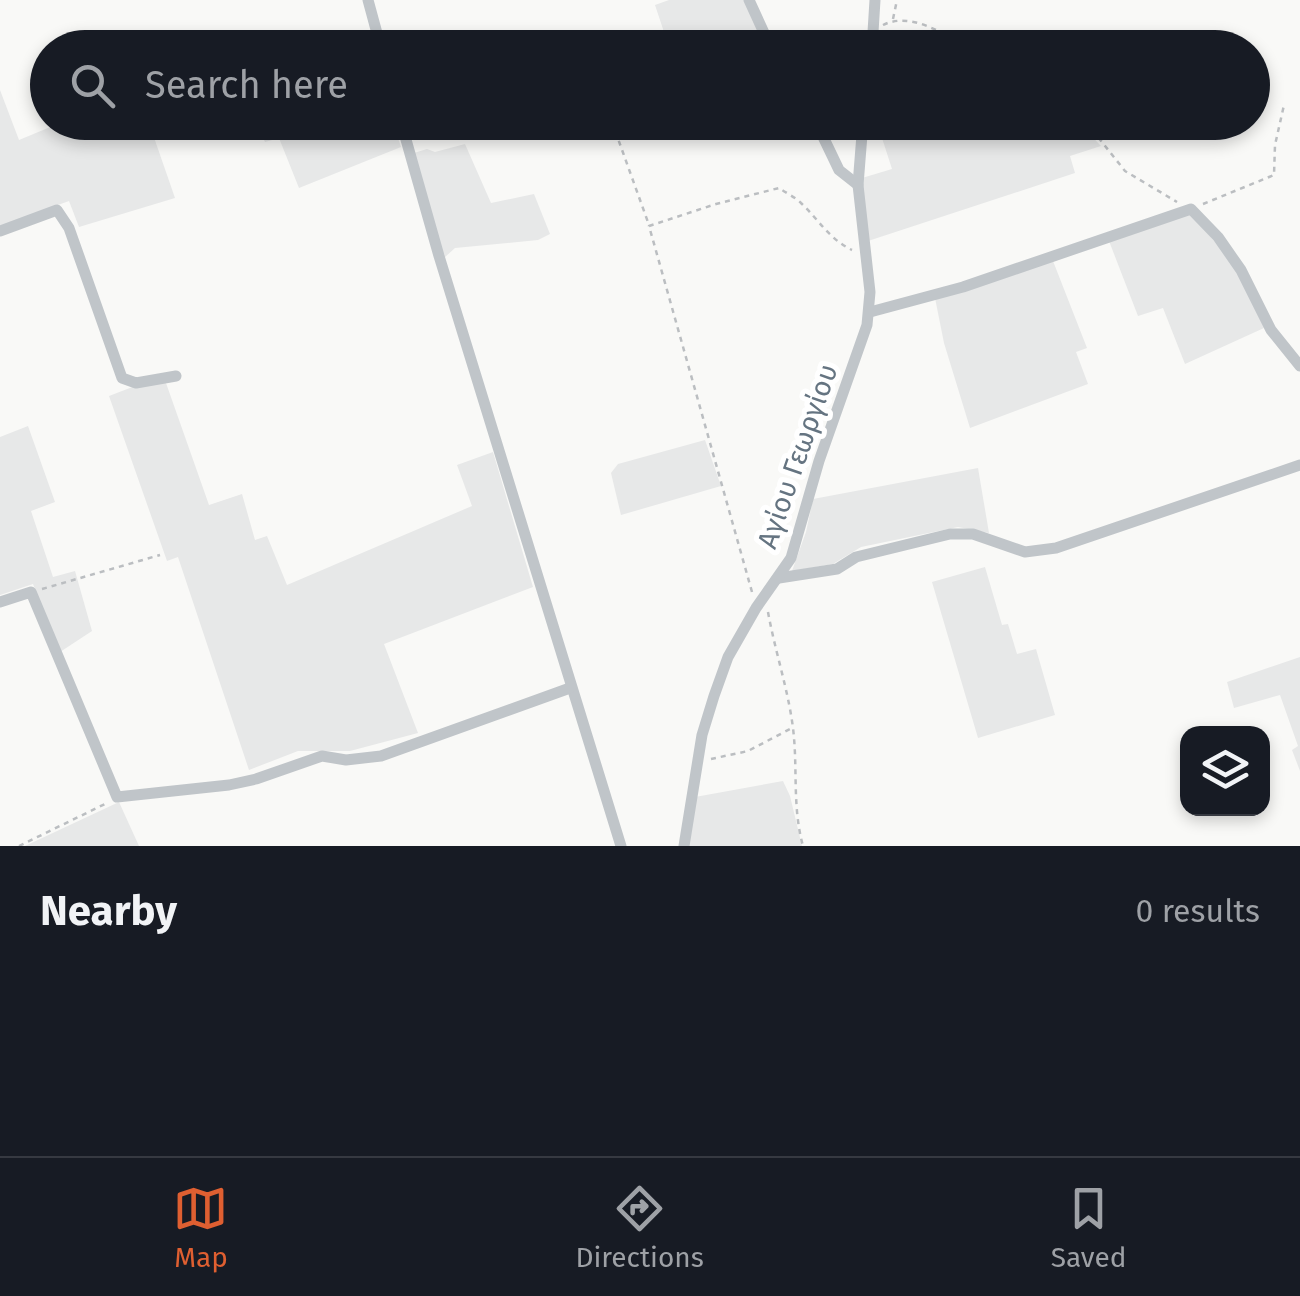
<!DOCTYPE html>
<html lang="en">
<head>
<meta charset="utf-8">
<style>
	:root { --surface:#171b24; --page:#20242c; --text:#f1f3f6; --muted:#9ea1a6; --line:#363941; --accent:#df5f31 }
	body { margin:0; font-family:"Fira Sans",sans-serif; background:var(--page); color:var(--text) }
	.controls { position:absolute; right:30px; bottom:30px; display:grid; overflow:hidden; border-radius:20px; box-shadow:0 5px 15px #0003 }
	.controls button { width:90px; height:90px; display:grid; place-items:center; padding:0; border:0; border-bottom:2px solid var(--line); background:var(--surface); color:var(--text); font:50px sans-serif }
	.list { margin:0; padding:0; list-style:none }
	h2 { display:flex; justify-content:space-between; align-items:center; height:130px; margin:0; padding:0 40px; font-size:42px }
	h2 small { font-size:32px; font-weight:400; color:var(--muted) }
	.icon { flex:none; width:55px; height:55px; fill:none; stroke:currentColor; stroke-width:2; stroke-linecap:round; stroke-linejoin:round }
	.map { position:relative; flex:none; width:1300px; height:846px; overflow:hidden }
	.search { position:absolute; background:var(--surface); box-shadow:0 5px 15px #0003; left:30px; right:30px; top:30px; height:110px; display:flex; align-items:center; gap:25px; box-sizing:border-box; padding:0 35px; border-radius:55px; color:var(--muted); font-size:38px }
	.sheet { height:310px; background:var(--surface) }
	nav { display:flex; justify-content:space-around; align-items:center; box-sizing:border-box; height:140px; border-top:2px solid var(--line); background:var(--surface); font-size:28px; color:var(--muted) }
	nav a { display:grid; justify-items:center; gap:5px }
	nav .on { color:var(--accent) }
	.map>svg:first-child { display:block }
</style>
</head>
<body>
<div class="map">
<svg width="1300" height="846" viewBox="0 0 1300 846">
	<rect width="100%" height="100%" fill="#f9f9f7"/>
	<g fill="#e7e8e8">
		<path d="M669,0h77l24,47h-101l-14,-42z"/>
		<path d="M0,90l19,50 41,-17h89l26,75 -96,29 -10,-26 -69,25z"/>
		<path d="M256,123h137l8,24 -102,41 -20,-50 -14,4z"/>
		<path d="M931,123h148l22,23 -31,10 5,17 -210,69 -3,-64 30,-9 -10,-31z"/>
		<path d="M465,144l26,59 43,-9 16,40 -12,6 -83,8 -11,10 -30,-105 13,-4 8,3z"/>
		<path d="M1191,212l46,58 27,58 -79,36 -22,-56 -25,8 -29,-75z"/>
		<path d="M1053,261l34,87 -11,4 12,32 -118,44 -26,-85 -9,-45z"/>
		<path d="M166,383l43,122 33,-11 13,46 12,-4 20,49 185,-79 -15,-41 36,-13 40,135 -149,57 34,89 -68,18h-52l-49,19 -71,-213 -11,4 -58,-165 26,-10z"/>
		<path d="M28,426l27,76 -24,9 22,66 22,-6 17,60 -32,21 -27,-68 -33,11v-158z"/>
		<path d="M705,440l16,46 -100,29 -10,-42 7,-9z"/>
		<path d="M978,468l11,65 -31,-6 -97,20 -28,17 -41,7 14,-39 7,-33z"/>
		<path d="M985,567l17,58 6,-1 9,30 19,-5 19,66 -77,23 -46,-156z"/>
		<path d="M1300,657v114l-8,-21 6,-4 -18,-51 -46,13 -7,-26z"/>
		<path d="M783,781l7,15 12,50h-115l8,-49z"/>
		<path d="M119,802l20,44h-114z"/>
	</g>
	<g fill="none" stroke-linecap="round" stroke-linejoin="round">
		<g stroke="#bbbec1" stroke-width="2.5" stroke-dasharray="5 5" stroke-linecap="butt">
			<path d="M893,19l4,-19"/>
			<path d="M883,25c28,-14 61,9 85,23"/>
			<path d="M456,48l35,-7 10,7"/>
			<path d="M526,122l2,5 37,-5"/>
			<path d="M612,122l37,103"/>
			<path d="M1086,122l39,49 52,31"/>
			<path d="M1203,204l71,-29 1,-30 9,-40"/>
			<path d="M42,589l118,-34"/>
			<path d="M752,592l-103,-366 67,-22 63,-16c7,5 16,9 22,15 18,17 28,36 51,47"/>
			<path d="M768,612c7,39 20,77 25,116 5,41 -1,78 10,118"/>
			<path d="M711,759l37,-8 44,-23"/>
			<path d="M19,846l88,-43"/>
		</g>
		<g stroke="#c0c5c9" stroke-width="11">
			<path d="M368,0l13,48"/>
			<path d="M749,0l22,48"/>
			<path d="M872,48l3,-48"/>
			<path d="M401,122l38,134 182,590"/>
			<path d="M816,122l23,48 19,15"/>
			<path d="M0,231l57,-21 12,18 53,150 14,5 40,-7"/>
			<path d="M870,312l93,-25 228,-78 27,28 23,33 30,60 29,36"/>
			<path d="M779,578l58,-9 19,-12 94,-23h23l52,18 31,-4 244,-83"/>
			<path d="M0,602l31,-10 86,205 112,-12 27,-6 66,-23 24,4 35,-4 189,-68"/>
			<path d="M684,846l18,-111 12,-39 14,-39 28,-49 35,-50 28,-97 48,-136 3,-33 -12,-107 5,-63"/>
		</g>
	</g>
	<g text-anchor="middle" stroke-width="10" stroke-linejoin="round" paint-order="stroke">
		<g font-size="28" fill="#657481" stroke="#fff">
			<text transform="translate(797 456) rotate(-71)" y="10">Αγίου Γεωργίου</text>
		</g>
	</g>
</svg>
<div class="controls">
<button><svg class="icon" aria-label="layers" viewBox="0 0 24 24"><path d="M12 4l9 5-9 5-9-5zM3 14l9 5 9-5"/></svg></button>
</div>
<div class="search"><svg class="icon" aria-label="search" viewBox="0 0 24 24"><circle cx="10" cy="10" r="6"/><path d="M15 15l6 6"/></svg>Search here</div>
</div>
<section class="sheet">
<h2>Nearby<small>0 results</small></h2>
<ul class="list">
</ul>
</section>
<nav>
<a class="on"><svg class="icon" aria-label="map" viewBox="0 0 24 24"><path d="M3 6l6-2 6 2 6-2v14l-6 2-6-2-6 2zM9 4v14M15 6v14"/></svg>Map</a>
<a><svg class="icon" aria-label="directions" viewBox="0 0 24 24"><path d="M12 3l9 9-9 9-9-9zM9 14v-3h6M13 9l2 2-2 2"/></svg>Directions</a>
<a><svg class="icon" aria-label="saved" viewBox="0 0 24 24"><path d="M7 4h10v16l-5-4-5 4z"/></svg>Saved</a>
</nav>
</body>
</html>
